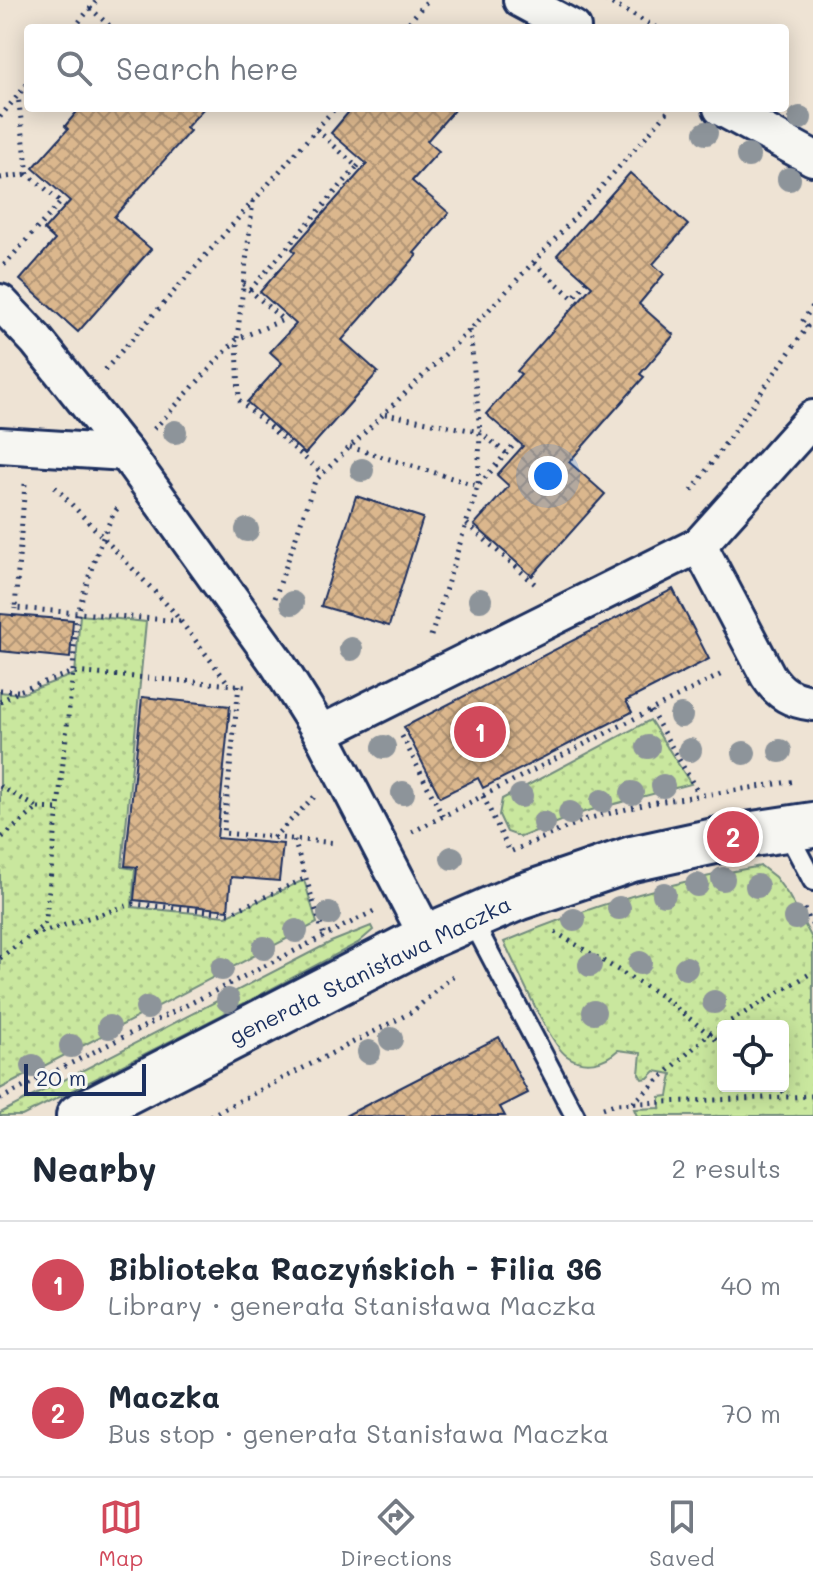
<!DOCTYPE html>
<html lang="en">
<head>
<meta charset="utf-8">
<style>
	:root { --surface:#fff; --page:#f6f6f7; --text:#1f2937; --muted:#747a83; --line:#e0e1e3; --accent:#d1495b }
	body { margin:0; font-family:Mali,sans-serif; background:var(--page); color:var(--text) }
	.controls { position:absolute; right:24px; bottom:24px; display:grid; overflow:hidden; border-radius:8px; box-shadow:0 4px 20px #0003 }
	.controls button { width:72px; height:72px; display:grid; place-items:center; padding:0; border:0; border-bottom:2px solid var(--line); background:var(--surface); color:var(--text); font:40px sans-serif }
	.scale { position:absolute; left:24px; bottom:20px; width:122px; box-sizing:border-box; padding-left:8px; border:4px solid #1b2f5e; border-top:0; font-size:22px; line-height:28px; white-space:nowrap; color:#1b2f5e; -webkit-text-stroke:6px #f6f6f2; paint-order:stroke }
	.you { position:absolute; left:548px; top:476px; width:28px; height:28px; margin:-20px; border:6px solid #fff; border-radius:50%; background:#1a73e8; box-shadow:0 0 0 12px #1a73e833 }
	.badge { display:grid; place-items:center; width:52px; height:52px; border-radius:50%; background:var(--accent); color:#fff; font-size:26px; font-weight:700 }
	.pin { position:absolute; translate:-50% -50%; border:4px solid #fff; box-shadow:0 2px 8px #0006 }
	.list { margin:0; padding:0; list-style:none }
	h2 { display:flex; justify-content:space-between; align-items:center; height:104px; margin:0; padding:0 32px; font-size:34px }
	h2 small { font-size:26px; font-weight:400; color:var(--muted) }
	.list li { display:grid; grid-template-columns:52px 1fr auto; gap:24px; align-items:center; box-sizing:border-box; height:128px; padding:0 32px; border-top:2px solid var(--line) }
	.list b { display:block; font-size:30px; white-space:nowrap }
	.list p { margin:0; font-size:26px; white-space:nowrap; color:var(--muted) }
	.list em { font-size:26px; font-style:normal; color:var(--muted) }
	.icon { flex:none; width:44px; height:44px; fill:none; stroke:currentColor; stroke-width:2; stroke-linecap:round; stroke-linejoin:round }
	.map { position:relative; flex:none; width:813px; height:1116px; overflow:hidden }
	.search { position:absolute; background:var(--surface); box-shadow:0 4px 20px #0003; left:24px; right:24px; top:24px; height:88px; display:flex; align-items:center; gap:20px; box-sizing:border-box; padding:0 28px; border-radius:8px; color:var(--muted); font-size:30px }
	.sheet { height:360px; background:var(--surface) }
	nav { display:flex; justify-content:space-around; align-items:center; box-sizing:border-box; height:112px; border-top:2px solid var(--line); background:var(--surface); font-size:22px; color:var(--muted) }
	nav a { display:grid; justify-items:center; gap:4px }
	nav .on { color:var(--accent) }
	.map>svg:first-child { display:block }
</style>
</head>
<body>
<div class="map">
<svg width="813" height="1116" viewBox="0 0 813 1116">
	<defs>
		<pattern id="grass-dots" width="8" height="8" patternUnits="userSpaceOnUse" patternTransform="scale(2)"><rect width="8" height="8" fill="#c9e79e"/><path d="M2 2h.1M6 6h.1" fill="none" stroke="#acc68a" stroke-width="1.8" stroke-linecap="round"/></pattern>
		<pattern id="building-cross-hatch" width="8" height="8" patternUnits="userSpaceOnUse" patternTransform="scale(2)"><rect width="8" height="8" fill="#dbb78d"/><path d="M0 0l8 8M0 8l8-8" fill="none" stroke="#b19576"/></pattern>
	</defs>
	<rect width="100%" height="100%" fill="#eee3d4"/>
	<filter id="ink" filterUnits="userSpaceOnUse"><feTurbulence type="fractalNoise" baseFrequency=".0125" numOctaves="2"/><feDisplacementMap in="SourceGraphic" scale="16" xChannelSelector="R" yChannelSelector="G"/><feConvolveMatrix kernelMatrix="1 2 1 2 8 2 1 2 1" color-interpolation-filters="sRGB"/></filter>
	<g filter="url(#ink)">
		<g fill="url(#grass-dots)" stroke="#728b7e" stroke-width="2" fill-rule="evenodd">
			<path d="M80,615l66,7 -24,245 13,2 -3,38 94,9 78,-36 13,43 -317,166v-397l21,2 54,-20z"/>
			<path d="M650,720l41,64 -107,28 -63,25 -14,-5 -8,-17 3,-16z"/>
			<path d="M761,866l14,11 14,19 24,44v176h-176l-3,-7 26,-1v-11l8,-1 4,-22 -17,-3 -7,7 -6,1 -3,-5 2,-21 -23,-3c-14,13 -34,18 -51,6 -18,-12 -51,-91 -63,-114 82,-35 169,-61 257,-76zM783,1026v60h-60v-60z"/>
			<path d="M371,926l2,4 -15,13 -138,73 -198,100h-22v-3l331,-171z"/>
		</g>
		<g fill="url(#building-cross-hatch)" stroke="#1b2f5e" stroke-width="2">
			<path d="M80,108h124l-18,20 4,3 -76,86 37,32 -73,83 -58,-52 35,-40 -11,-10 26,-29 -37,-33 35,-39 -3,-3z"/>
			<path d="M352,108h104l-29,33 12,10 -27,30 37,32 -35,40 3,2 -75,85 36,32 -73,82 -58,-52 35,-39 -12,-11 26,-28 -36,-32 35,-40 -3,-3 75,-85 -36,-31z"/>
			<path d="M630,173l58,52 -35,39 11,10 -25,30 35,31 -34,39 4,3 -75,85 36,32 -73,82 -58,-51 35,-39 -12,-11 26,-29 -37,-32 35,-40 -4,-3 75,-85 -35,-31z"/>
			<path d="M356,496l67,22 -34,108 -68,-20z"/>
			<path d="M673,589l36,70 -83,42 6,11 -149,76 -5,-10 -38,19 -36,-70z"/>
			<path d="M0,614l73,6 -3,38 -70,-7z"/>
			<path d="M142,697l88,9 -13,132 66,6 -4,37 -48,-4 -3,33 -94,-10 3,-33 -12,-1z"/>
			<path d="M499,1037l29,56 -28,14 5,9h-160z"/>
		</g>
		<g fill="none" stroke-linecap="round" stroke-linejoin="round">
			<defs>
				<g id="lane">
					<path d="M786,830l27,51"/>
					<path d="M471,918l104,198"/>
				</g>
				<g id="street">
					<path d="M521,0l52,28"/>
					<path d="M721,108l92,50"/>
					<path d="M0,302l36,38 90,113 151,210 44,70 106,204"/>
					<path d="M0,445l126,8"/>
					<path d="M699,545l69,131c12,18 23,24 45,27"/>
					<path d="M321,733l378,-188 114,-127"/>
				</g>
				<path id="secondary" d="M79,1116l348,-179 90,-39 115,-39 101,-22 80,-12"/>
			</defs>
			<use href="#lane" stroke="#1b2f5e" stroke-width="24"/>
			<use href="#street" stroke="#1b2f5e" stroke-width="40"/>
			<use href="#secondary" stroke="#1b2f5e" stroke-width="50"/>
			<g stroke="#1b2f5e" stroke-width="5" stroke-dasharray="2 6" stroke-linecap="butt">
				<path d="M605,0l52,28"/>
				<path d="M90,8l22,20"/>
				<path d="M74,28l23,-28"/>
				<path d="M404,28l24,-28"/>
				<path d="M0,117l28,-34"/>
				<path d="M357,167l5,-6"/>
				<path d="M0,178l28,-4"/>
				<path d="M253,201l-16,138 2,61 83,73"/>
				<path d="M534,263l39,35 14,-17"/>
				<path d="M4,265l57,-63 -33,-28 -10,-78"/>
				<path d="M250,290l107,-123 -41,-38"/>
				<path d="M105,370l230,-262"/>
				<path d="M385,414l95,18 26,21"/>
				<path d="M154,429l83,-90 46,-19 -40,-36"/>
				<path d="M350,447l128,39 39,-45"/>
				<path d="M25,484l-10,124 166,13"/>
				<path d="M55,487l117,123 56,73"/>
				<path d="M692,491l115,-164 -5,-5 11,-16"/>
				<path d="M467,524l68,60"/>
				<path d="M275,598l40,-117 155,-151 88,-94 113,-128"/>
				<path d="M14,617l1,-9"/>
				<path d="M431,636l47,-150 2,-54 -10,-102"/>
				<path d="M239,685l-16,148 114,10"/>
				<path d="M0,690l18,1"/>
				<path d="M0,702l19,-11 54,-19c1,-19 1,-39 5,-58 3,-17 30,-98 40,-106"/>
				<path d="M651,711l48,83"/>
				<path d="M402,736l41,81"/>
				<path d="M0,786l38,22 -38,31"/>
				<path d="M483,796l27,56"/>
				<path d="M38,808l20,1"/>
				<path d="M412,832l312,-159"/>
				<path d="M273,838l41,-41"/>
				<path d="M294,840l30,96"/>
				<path d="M512,851l75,-32 64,-16 145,-22"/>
				<path d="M804,909l9,17"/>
				<path d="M555,932l106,64 62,49"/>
				<path d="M33,935l100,-31 97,9 76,-35"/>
				<path d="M0,958l44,-33 2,-8 27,-245 173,14"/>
				<path d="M776,1086l13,10"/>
				<path d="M0,1099l374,-188"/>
				<path d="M633,1103l76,-69 104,-62"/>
				<path d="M603,1108l12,-4 198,-8"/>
				<path d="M210,1116l202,-104 42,-37"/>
			</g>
			<use href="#lane" stroke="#f6f6f2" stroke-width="18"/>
			<use href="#street" stroke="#f6f6f2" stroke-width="34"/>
			<use href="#secondary" stroke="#f6f6f2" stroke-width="44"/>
		</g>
		<g fill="#8d949a">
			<circle cx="800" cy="118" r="12"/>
			<circle cx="706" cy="133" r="12"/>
			<circle cx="748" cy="156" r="12"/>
			<circle cx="789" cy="179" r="12"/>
			<circle cx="175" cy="432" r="12"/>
			<circle cx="362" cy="470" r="12"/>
			<circle cx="247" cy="530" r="12"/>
			<circle cx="480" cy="600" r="12"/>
			<circle cx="292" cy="603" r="12"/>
			<circle cx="351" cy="649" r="12"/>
			<circle cx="681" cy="716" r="12"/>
			<circle cx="384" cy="747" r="12"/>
			<circle cx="648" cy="747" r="12"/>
			<circle cx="690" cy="750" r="12"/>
			<circle cx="780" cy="751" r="12"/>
			<circle cx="744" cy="753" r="12"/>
			<circle cx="663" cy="786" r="12"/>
			<circle cx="403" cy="793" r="12"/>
			<circle cx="632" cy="793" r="12"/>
			<circle cx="521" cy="796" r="12"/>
			<circle cx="602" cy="801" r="12"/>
			<circle cx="570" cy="813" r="12"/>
			<circle cx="544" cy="823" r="12"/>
			<circle cx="452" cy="858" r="12"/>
			<circle cx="723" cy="879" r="12"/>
			<circle cx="697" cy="885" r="12"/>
			<circle cx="757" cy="886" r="12"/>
			<circle cx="664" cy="894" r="12"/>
			<circle cx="619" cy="908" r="12"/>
			<circle cx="329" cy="914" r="12"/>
			<circle cx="795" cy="918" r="12"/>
			<circle cx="574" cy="920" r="12"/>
			<circle cx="296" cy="931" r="12"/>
			<circle cx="264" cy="948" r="12"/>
			<circle cx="640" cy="963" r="12"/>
			<circle cx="590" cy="965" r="12"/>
			<circle cx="686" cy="968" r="12"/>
			<circle cx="222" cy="969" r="12"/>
			<circle cx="228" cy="1000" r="12"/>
			<circle cx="714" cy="1002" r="12"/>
			<circle cx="147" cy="1008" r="12"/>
			<circle cx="594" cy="1012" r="12"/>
			<circle cx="109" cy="1027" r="12"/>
			<circle cx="391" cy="1039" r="12"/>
			<circle cx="71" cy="1046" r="12"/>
			<circle cx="369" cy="1052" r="12"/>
			<circle cx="33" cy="1066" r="12"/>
		</g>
	</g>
	<g text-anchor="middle" stroke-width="8" stroke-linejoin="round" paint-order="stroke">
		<g font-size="22" fill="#1b2f5e" stroke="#f6f6f2">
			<text transform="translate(370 970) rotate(-26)" y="8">generała Stanisława Maczka</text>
		</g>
	</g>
</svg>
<div class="controls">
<button><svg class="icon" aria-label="locate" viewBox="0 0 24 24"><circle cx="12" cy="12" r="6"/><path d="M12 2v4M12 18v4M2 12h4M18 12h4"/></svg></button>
</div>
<div class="scale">20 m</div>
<div class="you"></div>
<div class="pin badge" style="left:480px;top:732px">1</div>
<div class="pin badge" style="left:733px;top:837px">2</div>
<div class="search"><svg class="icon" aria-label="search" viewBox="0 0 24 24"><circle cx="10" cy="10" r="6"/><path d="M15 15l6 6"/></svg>Search here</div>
</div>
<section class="sheet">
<h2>Nearby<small>2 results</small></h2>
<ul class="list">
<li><span class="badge">1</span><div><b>Biblioteka Raczyńskich - Filia 36</b><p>Library · generała Stanisława Maczka</p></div><em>40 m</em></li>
<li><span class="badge">2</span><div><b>Maczka</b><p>Bus stop · generała Stanisława Maczka</p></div><em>70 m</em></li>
</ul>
</section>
<nav>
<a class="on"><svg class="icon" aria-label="map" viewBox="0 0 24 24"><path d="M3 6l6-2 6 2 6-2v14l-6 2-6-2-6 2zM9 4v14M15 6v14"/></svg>Map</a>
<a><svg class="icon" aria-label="directions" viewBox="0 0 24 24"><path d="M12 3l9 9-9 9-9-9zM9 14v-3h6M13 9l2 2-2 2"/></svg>Directions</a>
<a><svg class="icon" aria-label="saved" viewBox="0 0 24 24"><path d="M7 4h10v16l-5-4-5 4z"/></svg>Saved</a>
</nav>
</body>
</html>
